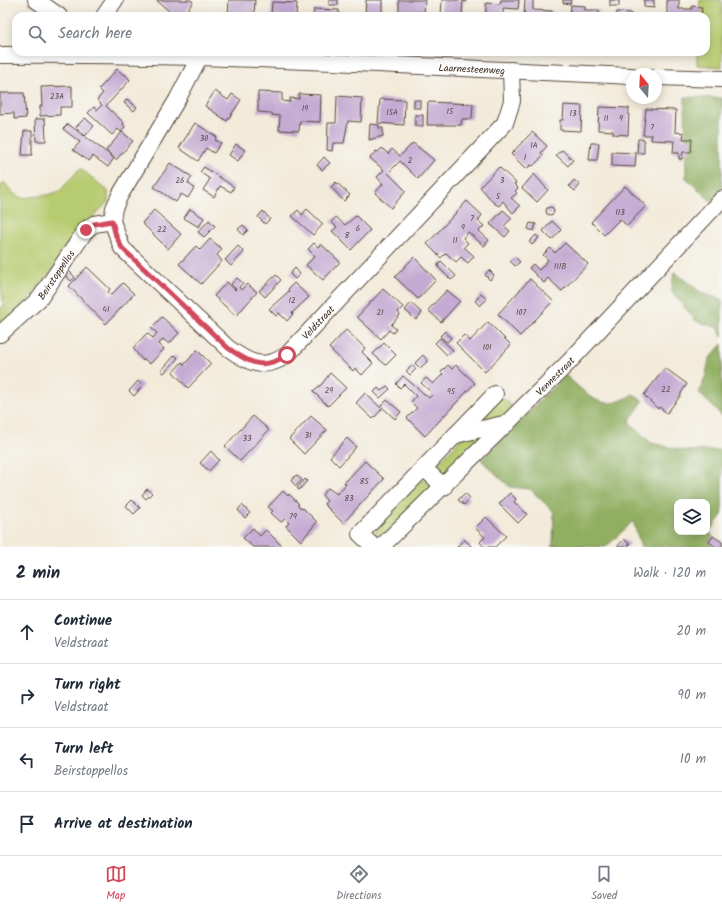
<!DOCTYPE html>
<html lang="en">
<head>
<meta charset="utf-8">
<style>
	:root { --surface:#fff; --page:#f6f6f7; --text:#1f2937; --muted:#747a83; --line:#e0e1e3; --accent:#d1495b }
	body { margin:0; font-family:Kalam,sans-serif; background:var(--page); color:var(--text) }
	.controls { position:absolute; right:12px; bottom:12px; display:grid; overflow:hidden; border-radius:8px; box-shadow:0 2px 10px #0003 }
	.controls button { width:36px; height:36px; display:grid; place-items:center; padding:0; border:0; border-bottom:1px solid var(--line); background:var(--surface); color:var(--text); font:20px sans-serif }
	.compass { position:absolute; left:626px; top:68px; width:36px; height:36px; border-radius:50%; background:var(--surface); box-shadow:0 2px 10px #0003; rotate:342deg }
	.stop { position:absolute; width:12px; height:12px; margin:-9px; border:3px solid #d1495b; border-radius:50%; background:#fff }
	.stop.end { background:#d1495b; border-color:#fff; box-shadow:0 1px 4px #0008 }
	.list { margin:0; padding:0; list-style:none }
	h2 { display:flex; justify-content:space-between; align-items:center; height:52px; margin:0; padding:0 16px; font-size:17px }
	h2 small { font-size:13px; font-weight:400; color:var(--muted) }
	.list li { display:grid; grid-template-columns:26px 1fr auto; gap:12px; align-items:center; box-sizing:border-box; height:64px; padding:0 16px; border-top:1px solid var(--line) }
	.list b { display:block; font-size:15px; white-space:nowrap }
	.list p { margin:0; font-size:13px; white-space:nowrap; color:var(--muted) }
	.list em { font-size:13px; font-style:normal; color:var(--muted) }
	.icon { flex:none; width:22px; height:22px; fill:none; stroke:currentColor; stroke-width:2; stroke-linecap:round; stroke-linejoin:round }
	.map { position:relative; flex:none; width:722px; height:547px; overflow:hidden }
	.search { position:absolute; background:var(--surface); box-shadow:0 2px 10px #0003; left:12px; right:12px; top:12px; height:44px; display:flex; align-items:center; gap:10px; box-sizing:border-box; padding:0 14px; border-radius:12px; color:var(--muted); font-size:15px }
	.sheet { height:308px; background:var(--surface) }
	nav { display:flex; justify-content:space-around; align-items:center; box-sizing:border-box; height:56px; border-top:1px solid var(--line); background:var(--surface); font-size:11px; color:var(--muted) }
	nav a { display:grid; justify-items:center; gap:2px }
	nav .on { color:var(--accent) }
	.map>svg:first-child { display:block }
</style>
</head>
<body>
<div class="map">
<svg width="722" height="547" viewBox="0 0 722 547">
	<rect width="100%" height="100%" fill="#f6f6f2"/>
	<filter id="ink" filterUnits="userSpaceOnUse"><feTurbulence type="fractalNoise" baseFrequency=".025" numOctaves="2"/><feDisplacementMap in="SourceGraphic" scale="8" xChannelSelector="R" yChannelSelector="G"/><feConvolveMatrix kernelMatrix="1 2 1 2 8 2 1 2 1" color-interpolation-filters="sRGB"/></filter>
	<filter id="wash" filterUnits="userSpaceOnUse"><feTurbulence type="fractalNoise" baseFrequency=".012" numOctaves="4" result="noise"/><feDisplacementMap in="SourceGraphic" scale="16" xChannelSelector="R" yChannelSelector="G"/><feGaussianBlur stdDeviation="0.9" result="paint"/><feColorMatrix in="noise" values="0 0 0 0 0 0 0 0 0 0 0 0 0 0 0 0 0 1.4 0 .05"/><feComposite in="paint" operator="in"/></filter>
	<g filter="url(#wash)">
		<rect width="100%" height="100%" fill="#f3ebda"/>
		<g fill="#b7cb6f" stroke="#797a46">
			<path d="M700,0h22v67l-25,-2v-13h9v-36h-7z"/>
			<path d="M80,168l28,23v11l-18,18 -54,72 -36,36v-20l4,-1 -4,-27v-93l4,-5 10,12 8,4 25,-3 13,-4z"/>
			<path d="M500,396l10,8 4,7 -11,9 -35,9z"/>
			<path d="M497,430l-43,42 -13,4 -4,-3 -2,-6 26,-29z"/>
			<path d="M428,479l3,4 1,6 -52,49 -5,-5 3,-9 42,-43z"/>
		</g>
		<g fill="#91af62" stroke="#666c40" fill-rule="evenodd">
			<path d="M685,97l37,1v93l-10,11 -26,-24z"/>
			<path d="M674,272l28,21 20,7v37l-3,-9 -23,-7 -25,-30z"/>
			<path d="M722,344v72l-23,-23 7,-18 3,-16z"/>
			<path d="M565,375c24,20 37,40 68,19l10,7 -14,21 22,21 36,8 32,-1 3,-3v68l-13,17 4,4 -4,6 3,5h-71l-8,-26 -27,26 -53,-1 1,-34 -24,-23 -20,-2 -29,-27zM677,502h30v30h-30z"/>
		</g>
		<g id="blocks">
			<g fill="#c5abd3">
				<path d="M156,0h35l2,2 -10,14h-8z"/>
				<path d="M229,0h26l-1,16h-26z"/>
				<rect x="329" y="0" width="9" height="5"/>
				<path d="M366,0h16v16h-17z"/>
				<path d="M399,0h26l-1,12h-10v4h-15z"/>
				<path d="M442,0h24v2l-3,-1 -1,15h-21z"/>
				<path d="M501,0h18l-1,9 -15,-1v8h-17v-13l14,1z"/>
				<path d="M525,0h8v10l19,1v5h-28z"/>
				<path d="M563,0h8l-1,4 -7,-1z"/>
				<rect x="610" y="0" width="9" height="6"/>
				<path d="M644,0h10v8l-10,-1z"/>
				<path d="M667,0h12v9h13v-3l10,1 -1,9h-34z"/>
				<path d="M272,2l25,1 -1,13h-25z"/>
				<path d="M571,5l14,1v4h14v6h-29z"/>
				<path d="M314,9l25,1v6h-26z"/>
				<path d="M617,12l14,1v3h-15z"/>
				<path d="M117,69l7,6 1,-1 5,6 -24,26 18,17 -1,1 2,3 -4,5 -3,-3 -6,6 -24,-22 6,-6 3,3 5,-5 -5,-5 6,-7 -4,-4z"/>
				<path d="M72,86v21h-12v8l-20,1v-10h2l-1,-19z"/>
				<path d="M215,91l13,9 4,-6 9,6 -14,21 -22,-15z"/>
				<path d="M258,92l24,1v8l8,1v-4l9,1v-5l22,1 -1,27 -20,-1 -1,10 -20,-1 1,-14 -8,-1v-2l-14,-1z"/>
				<path d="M0,93h24l2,25 -12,1v-6l-14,1z"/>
				<path d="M337,96l25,2 -1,24 -13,-1 -4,22h-11l-1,8 -5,-1 1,-27h8z"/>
				<path d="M127,99l10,8 -3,4 -10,-8z"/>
				<path d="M380,99l25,1 -1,25 -26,-2z"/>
				<rect x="414" y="100" width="6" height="8"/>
				<path d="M428,102l45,2 -1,15h-10l-1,6h-34z"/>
				<path d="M564,105l18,1 -1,25 -21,-1v-10h3z"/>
				<path d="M599,107l30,1 -1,27 -15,-1v-3l-15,-1z"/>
				<path d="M646,109l30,1 -1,22 9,1 -1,6h9l-1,13h-8l-1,7h-3v-6h-6l1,-12 -23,-1 1,-5h-9z"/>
				<rect x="415" y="115" width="8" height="11"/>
				<path d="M85,118l9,8 -9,10 -9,-9z"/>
				<path d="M35,119h10l1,22h-10z"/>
				<path d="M195,123l22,14 -2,3 6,3 -7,10 -8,-5 -8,13 -19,-13z"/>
				<path d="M68,124l46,34 -6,9 -15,-11 -4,5 -16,-11 7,-8 -17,-13z"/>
				<path d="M370,124l9,1v3h4v8l-14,4z"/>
				<path d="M24,131h8v24h-10z"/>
				<path d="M122,132l11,9 -17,19 -10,-10z"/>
				<path d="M532,132l15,14 -6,7 2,2 -4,5 -6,6 -2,-1 -5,4 -15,-15z"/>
				<path d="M638,139h6v14h-7z"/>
				<path d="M413,143l21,17 -16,19 -18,-18 -12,12 18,18 -15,17 -16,-15 8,-9 -6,-7 7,-7 -14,-12 6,-7 2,1 4,-4 6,6 4,-5 8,7z"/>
				<path d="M591,143h8l-2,17h-8z"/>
				<path d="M236,144l9,6 -7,11 -9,-6z"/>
				<path d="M562,150l11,10 -5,6 -12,-11z"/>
				<path d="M612,152l24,1 -1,14 -23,-1z"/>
				<path d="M324,157l6,6 -8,7 -5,-5z"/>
				<path d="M170,163l22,14 -4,6 6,5 -6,10 -7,-4 -5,8 -22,-15z"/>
				<path d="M204,167l30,20 -3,5 -11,-6 -6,11 -11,-7 7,-11 -10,-7z"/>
				<path d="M499,167l17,16 -2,1 4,4 -3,3 2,2 -6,5 9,8 -7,7 -10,-12 -4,5 -5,-3 -14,-16z"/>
				<path d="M534,174l14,16 -11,12 -15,-14z"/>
				<path d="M574,180l6,5 -5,6 -6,-5z"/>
				<path d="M336,182l14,13 -6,6 -13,-14z"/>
				<path d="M625,186l21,20 -19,20 -7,-7 -16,16 -13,-13z"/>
				<path d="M467,201l15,14 -4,6 6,5 -5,5 10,9 -5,6 -16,-14 -5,6 5,5 -4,4 10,9 -6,7 -7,-6 -5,5 -10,-9 -5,5 -14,-14z"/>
				<circle cx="550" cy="211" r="4"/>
				<path d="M190,209l14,9 -5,9 -15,-9z"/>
				<path d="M307,209l16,15 -10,11 -21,-19 6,-6 4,5z"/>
				<path d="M154,210l27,24 -13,15 -26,-26z"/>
				<path d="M503,210l9,8 -8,8 6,5 -5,6 -15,-13z"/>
				<path d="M263,211l7,8 -5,5 -7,-7z"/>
				<path d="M356,216l14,14 -19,20 -19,-19 5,-4 -6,-5 5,-5 9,8z"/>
				<path d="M209,220l6,6 -11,11 -6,-5z"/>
				<path d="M552,221l9,9 -9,10 -9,-9z"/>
				<path d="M530,223l6,1 -2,7 -6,-2z"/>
				<path d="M243,225l5,5 -5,5 -5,-6z"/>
				<path d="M536,235l3,3 -7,7 -3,-3z"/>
				<path d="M210,239l12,10 -5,6 5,6 -21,23 -22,-20 17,-18 4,4z"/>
				<path d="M314,243l4,4 3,-3 19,18 -17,18 -17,-15 9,-9 -7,-7z"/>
				<path d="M565,243l23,21 -26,27 -14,-13 -4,5 -15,-15 4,-4 6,6 9,-10 -5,-5 7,-7 5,5z"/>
				<path d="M238,246l6,6 -13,14 -6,-6z"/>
				<path d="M414,257l22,23 -18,19 -23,-22z"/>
				<path d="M515,257l5,5 -5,4 -5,-5z"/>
				<path d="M441,261l15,15 -5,4 -12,-12 -1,-3z"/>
				<path d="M87,267l23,22 -2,3 3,3 12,-12 11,11 -28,30 -37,-38z"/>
				<path d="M295,268l5,6 -5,5 -5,-5z"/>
				<path d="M68,270l7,7 -4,4 -8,-8z"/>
				<path d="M489,270l5,5 -4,5 -5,-5z"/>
				<path d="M276,275l5,5 -16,17 -6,-6z"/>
				<path d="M237,278l6,5 -4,4 2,3 6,-6 10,8 -21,24 -22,-20 13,-14 8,8 1,-1 -5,-5z"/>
				<path d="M530,279l23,22 -33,35 -22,-22z"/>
				<path d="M294,283l15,14 -17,16 1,1 -6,7 -8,-8 -3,3 -7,-7 20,-18 -1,-2z"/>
				<path d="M383,289l20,18 -5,5 2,3 -9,10 5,4 -3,4 -4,-3 -8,9 -24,-22z"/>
				<path d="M447,290l13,11 -19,21 -13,-12z"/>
				<path d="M481,294l6,5 -7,7 -5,-5z"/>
				<path d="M411,303l11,10 -6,7 -11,-10z"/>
				<path d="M162,317l17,16 -10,11 -6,-5 -4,5 5,5 -14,15 -6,-5 -1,2 -10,-13 14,-15 6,5 4,-5 -6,-5z"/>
				<path d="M488,322l23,23 -26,27 -29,-29 8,-8 6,6z"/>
				<path d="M346,330l19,18 -3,4 11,11 -11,12 -7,-7 -2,3 -24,-23z"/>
				<path d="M445,331l6,7 -4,4 -7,-6z"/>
				<path d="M440,338l13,12 -6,5 -12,-12z"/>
				<path d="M384,343l12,12 -10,10 -13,-11z"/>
				<path d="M197,350l14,14 -23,24 -15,-16 9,-10 2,3z"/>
				<path d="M175,355l3,3 -14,15 -3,-2z"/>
				<path d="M423,355l5,6 -8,7 -5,-5z"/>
				<path d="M413,365l3,4 -6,6 -4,-4z"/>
				<path d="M448,365l4,4 4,-4 19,18 -50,53 -18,-18 10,-10 -6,-6 5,-6 -12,-12 -4,4 -4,-4 7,-8 26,22 4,-4 -12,-11 5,-5 7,6 10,-10 -2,-2z"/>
				<path d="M665,368l22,16 -6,9v2l-14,18 -8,-6 -1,2 -14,-14z"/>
				<path d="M330,373l16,15 -18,18 -15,-15 9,-7z"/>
				<path d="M138,381l5,4 -9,11 -5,-5z"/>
				<path d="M387,386l3,3 -10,9 -6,-6 4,-4 3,3z"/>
				<path d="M365,393l17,16 -9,10 -17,-16z"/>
				<path d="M387,400l14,12 -6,7 -14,-13z"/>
				<path d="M253,416l16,14 -29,31 -15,-15z"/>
				<path d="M311,416l16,14 -23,24 -15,-15z"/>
				<path d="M347,438l9,9 -17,19 -9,-9z"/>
				<path d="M211,451l8,9 -10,11 -9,-8z"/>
				<path d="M365,461l19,18 -41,44 -19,-19 3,-3 -5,-6 6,-7 9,6 9,-10 -2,-1z"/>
				<path d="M296,475l6,5 -6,6 -5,-5z"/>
				<path d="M305,479l2,2 -8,9 -2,-2z"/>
				<path d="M147,489l5,4 -6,6 -4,-4z"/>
				<path d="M283,491l5,5 1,-2 10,10 -2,1 5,4 1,-1 14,14 -16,19 -15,-15 3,-3 -4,-4 -4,3 -10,-9 2,-2 -5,-4z"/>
				<path d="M465,493l5,5 -6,7 -6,-5z"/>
				<path d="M510,493l6,6 -2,3 13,12 -9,9 -19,-19z"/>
				<path d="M132,500l8,8 -6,6 -8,-8z"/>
				<path d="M242,505l8,8 -5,5 -7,-8z"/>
				<path d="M486,517l20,19 -11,11h-11l-4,-5 5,-5 -10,-9z"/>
				<path d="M253,528l7,8 6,-6 17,17h-30l-10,-9z"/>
				<path d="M713,536l9,6v5h-6l-7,-5z"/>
				<path d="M464,539l8,8h-15z"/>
				<path d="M624,539l6,5 -3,3h-10z"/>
			</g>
		</g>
	</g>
	<g filter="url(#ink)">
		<use href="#blocks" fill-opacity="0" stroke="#57473a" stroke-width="1"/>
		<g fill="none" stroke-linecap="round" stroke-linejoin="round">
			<defs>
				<g id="minor">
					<path d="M36,0l23,16"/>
					<path d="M104,16l11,-16"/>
					<path id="s1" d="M0,55c211,-2 421,12 632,21"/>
					<path id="s2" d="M199,58l-22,42 -57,95 -6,13 -2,13 10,27 106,100c21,15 35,23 59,7l218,-232 7,-22 -1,-31"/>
					<path d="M656,77l66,2"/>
					<path id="s3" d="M0,334l40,-36 46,-68 8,-6 18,-3"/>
					<path d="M455,435l53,-12"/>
					<path d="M424,468l20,19"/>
					<path d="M374,547l-14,-13 135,-140"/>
					<path id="s4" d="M381,547l187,-184 154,-164"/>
				</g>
			</defs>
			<use href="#minor" stroke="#57473a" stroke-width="18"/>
			<use href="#minor" stroke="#fff" stroke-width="16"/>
		</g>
	</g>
	<g fill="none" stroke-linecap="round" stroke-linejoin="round" filter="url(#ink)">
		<path stroke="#d1495b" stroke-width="5" d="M86,230l8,-6 18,-3 4,15 6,12 106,100c21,15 35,23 59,7"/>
	</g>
	<g text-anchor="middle" stroke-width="4" stroke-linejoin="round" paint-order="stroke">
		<g font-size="8" fill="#5e4a4b">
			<text x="57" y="99">23A</text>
			<text x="305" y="111">19</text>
			<text x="450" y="114">15</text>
			<text x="392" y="115">15A</text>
			<text x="573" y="116">13</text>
			<text x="606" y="121">11</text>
			<text x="621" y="121">9</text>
			<text x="652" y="130">7</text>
			<text x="204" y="141">30</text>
			<text x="534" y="148">1A</text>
			<text x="525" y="160">1</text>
			<text x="410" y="163">2</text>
			<text x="180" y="183">26</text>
			<text x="502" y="183">3</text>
			<text x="498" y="199">5</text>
			<text x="620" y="215">113</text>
			<text x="472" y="221">7</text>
			<text x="463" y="230">9</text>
			<text x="358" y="231">6</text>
			<text x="162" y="232">22</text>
			<text x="347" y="238">8</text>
			<text x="455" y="243">11</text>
			<text x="560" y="269">111B</text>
			<text x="292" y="303">12</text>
			<text x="106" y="312">41</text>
			<text x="380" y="315">21</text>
			<text x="521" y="315">107</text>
			<text x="487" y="350">101</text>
			<text x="666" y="392">22</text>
			<text x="329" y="393">29</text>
			<text x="451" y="394">95</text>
			<text x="308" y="438">31</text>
			<text x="247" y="441">33</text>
			<text x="364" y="484">85</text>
			<text x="349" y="501">83</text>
			<text x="293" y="519">79</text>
		</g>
		<g font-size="10" fill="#3b2a1e" stroke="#f6f6f2">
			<text dy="4" stroke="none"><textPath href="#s1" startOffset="472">Laarnesteenweg</textPath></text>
			<text dy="4" stroke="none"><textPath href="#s3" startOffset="82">Beirstoppellos</textPath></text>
			<text dy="4" stroke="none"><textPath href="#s2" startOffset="470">Veldstraat</textPath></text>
			<text dy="4" stroke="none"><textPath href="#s4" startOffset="244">Vennestraat</textPath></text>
		</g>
	</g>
</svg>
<div class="controls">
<button><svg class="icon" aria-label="layers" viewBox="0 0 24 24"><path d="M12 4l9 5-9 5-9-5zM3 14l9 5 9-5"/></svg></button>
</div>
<svg class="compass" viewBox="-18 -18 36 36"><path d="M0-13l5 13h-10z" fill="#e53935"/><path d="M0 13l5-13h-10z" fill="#747a83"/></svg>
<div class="stop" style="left:287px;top:355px"></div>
<div class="stop end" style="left:86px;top:230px"></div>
<div class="search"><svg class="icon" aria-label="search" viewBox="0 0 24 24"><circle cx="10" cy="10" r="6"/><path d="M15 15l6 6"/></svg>Search here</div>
</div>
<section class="sheet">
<h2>2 min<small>Walk · 120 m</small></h2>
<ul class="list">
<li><svg class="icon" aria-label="ahead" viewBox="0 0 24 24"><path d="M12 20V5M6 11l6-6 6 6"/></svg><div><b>Continue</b><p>Veldstraat</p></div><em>20 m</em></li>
<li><svg class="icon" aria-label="right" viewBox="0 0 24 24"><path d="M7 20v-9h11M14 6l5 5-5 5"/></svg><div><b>Turn right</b><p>Veldstraat</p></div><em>90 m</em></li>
<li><svg class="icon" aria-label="left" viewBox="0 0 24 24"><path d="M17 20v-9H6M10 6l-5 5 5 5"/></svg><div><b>Turn left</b><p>Beirstoppellos</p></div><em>10 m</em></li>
<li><svg class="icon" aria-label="arrive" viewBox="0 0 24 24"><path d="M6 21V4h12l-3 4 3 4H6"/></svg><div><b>Arrive at destination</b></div></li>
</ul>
</section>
<nav>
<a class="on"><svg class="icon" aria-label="map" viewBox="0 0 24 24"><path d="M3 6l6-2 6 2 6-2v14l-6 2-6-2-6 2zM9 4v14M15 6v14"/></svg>Map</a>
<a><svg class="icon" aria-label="directions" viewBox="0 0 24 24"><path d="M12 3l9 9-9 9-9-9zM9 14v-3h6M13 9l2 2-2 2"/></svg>Directions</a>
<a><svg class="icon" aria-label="saved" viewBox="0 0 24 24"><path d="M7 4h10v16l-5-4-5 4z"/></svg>Saved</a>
</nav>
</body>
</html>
